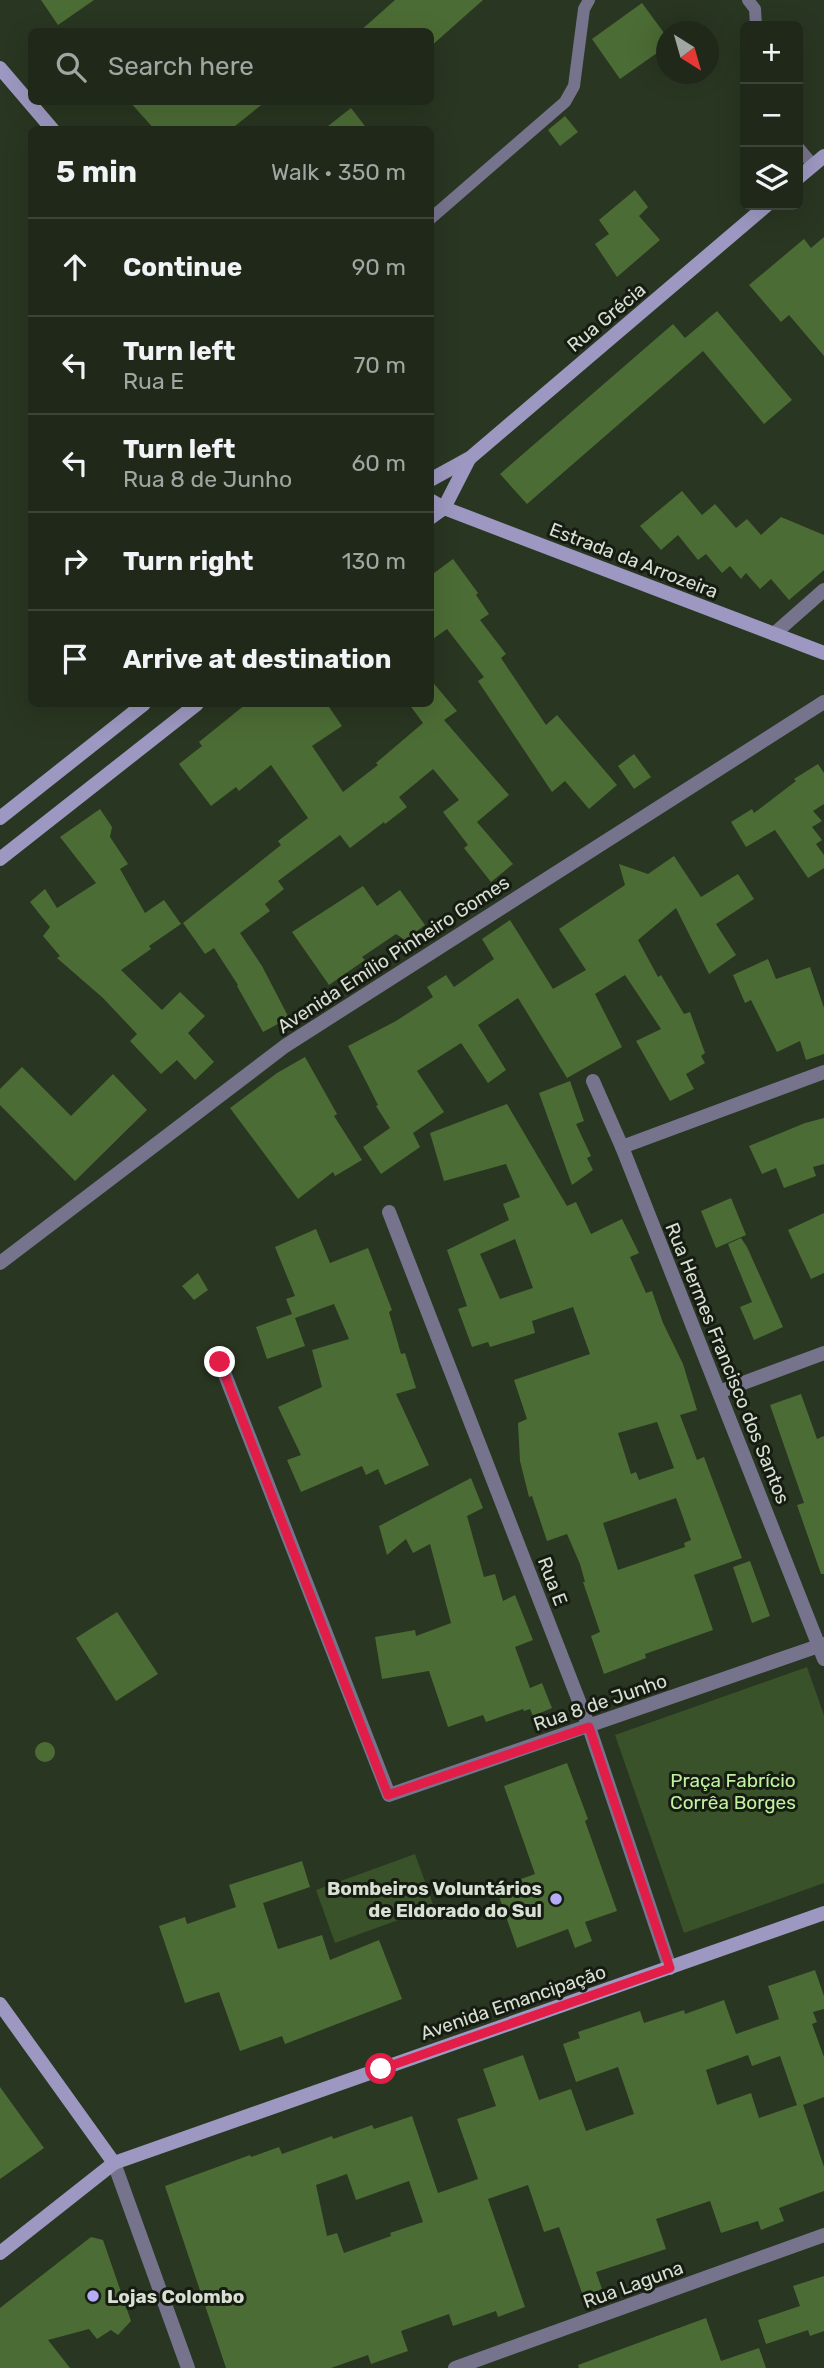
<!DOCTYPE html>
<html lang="en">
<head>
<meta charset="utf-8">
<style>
	:root { --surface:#1f2819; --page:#2c3426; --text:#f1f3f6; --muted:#a1a6a2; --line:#3c4438 }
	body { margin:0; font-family:Rubik,sans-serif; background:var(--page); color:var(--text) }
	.controls { position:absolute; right:21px; top:21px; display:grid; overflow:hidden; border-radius:10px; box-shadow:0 7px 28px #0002 }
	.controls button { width:63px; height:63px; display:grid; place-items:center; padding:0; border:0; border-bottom:2px solid var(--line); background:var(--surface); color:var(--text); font:35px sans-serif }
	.compass { position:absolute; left:656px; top:21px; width:63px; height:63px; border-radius:50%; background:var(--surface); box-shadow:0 7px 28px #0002; rotate:143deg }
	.stop { position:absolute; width:21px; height:21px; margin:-16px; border:5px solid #e11d48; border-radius:50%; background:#fff }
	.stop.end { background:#e11d48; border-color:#fff; box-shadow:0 2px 7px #0008 }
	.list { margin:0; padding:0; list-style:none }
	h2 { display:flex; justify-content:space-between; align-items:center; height:91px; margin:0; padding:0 28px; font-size:30px }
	h2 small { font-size:23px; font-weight:400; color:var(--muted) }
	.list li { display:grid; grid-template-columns:46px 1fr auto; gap:21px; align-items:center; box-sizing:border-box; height:98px; padding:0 28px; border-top:2px solid var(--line) }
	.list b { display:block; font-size:26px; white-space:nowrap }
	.list p { margin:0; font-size:23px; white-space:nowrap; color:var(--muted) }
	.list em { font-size:23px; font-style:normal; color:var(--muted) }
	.icon { flex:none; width:38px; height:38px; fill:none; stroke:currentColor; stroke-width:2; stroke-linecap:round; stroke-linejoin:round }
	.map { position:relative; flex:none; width:824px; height:2368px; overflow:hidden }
	.search { position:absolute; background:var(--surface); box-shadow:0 7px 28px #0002; left:28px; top:28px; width:406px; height:77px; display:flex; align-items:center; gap:18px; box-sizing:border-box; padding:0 24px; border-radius:10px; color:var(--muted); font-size:26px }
	.panel { position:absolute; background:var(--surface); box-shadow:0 7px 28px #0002; left:28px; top:126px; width:406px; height:581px; border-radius:10px }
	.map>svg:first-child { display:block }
</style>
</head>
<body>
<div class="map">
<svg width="824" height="2368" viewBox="0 0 824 2368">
	<rect width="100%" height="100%" fill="#293621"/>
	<g fill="#3a5229">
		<path d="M807,1667l17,48v168l-140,50 -69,-198z"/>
		<path d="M415,1854l19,53 -99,36 -19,-53z"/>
	</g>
	<g fill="#4c6c35" fill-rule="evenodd">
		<path d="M41,0h53l-36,25z"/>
		<path d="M395,0h88l-53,47v-15h-71z"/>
		<path d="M642,3l25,34v9l-47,33 -28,-40z"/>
		<path d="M130,102h135l-35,28h-75z"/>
		<path d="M351,108l17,22h-45z"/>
		<path d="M565,116l13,16 -18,14 -12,-16z"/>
		<path d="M635,190l13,17 -9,9 21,24 -43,37 -22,-33 14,-10 -10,-14z"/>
		<path d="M824,237v119l-35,-41 -8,7 -32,-37 55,-46 7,9z"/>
		<path d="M717,311l75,89 -28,24 -61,-73 -176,153 -27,-30 173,-150 12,14z"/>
		<path d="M682,491l20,24 13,-11 21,24 11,-9 14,16 20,-18 43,18v35l-35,30 -18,-21 -11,10 -14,-16 -5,6 -11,-13 -8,7 -16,-19 -8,6 -20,-25 -17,15 -21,-24z"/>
		<path d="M453,559l25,34 -2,2 13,19 -9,6 26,34 -5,4 45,67 11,-10 60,70 -28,24 -24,-28 -13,11 -74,-111 6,-4 -37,-48 -17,12v-65z"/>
		<path d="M430,679l27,32 -13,9 65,75 -32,27 36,42 -22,18 -27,-34 4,-3 -25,-33 16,-12 -26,-31 -34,28 8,10 -22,17 -1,-2 -34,26 -10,-13 -62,46 6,8 -19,15 5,7 -30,22 22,33 27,52 -26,14 -26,-46 1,-1 -24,-37 -9,6 -22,-31 98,-78 -3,-4 30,-23 -37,-53 -32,26 -3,-4 -25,19 -32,-42 23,-18 -3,-4 47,-38h81l15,22 -30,20 31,46 35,-27 -2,-2 47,-40 -14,-19h21z"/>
		<path d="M634,754l17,23 -17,12 -16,-23z"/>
		<path d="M818,764l6,9v31l-11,7 9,10 -10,6 10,13 -6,4 8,11v13l-16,10 -33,-48 -29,17 -15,-25 21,-13 2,4 42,-32 -2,-2z"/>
		<path d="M100,809l12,18 -2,10 18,27 -8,5 25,44 19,-13 17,24 -32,22 2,3 -30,21 41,40 18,-18 25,24 -17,17 26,29 -19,18 -18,-20 -16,14 -31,-33 7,-7 -34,-36 -46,-40 3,-2 -17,-20 7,-9 -20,-25 15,-13 12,19 39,-25 -36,-46z"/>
		<path d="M674,856l27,41 37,-23 16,25 -38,25 20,31 -27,19 -33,-66 -38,32 20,37 3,-2 23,39 6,-2 15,41 -4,3 4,7 -19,11 8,15 -24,12 -34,-60 25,-12 -36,-54 -30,19 27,53 -55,31 -49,-80 -40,27 28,45 -18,13 -27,-40 -44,28 27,41 -31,21 7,14 -39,27 -18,-27 27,-19 -14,-22 2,-1 -30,-59 48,-25 37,-24 -6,-10 19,-12 8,12 40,-28 -12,-20 28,-19 43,69 33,-19 -27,-41 66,-44 -6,-21 29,10z"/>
		<path d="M363,886l14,20 23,-16 25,35 -20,15 -9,-6 -34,23 3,3 -36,25 -37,-53z"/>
		<path d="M768,959l8,20 34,-12 14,41v46l-18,6 -6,-19 -23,11 -26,-52 -6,3 -12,-28z"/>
		<path d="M305,1057l32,57 -3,2 28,44 -27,16 -2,-4 -35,27 -68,-91 47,-35z"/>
		<path d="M22,1067l49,49 42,-42 34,36 -72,71 -75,-76v-16z"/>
		<path d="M570,1081l14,40 -8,3 15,32 -4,2 6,12 -21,15 -33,-92z"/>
		<path d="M507,1104l60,102 9,-4 15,32 31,-15 17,34 -9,4 16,36 6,-2 11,32 20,41 14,46 -17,5 17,45 7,-3 38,101 -48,17 19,55 -68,24 1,4 -42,16 -13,-38 9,-4 -17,-50h2l-5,-18 -13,-30 -20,7 -15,-45 -3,1 -9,-36 -2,-38 9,-4 -13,-39 76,-26 -17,-47 -41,14 3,12 -45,14 -2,-5 -16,5 -14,-38 9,-3 -20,-56 62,-30 -6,-16 17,-7 -14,-33 -62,17 -14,-48zM515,1239l18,49 -33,11 -20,-45zM657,1422l17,46 -35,12 -3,-8 -5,2 -13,-41zM676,1498l15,42 -7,3 1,4 -67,23 -15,-47z"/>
		<path d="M824,1118v46l-11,3 3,9 -32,12 -8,-20 -14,6 -13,-28 56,-23z"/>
		<path d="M731,1198l15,37 -30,13 -15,-37z"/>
		<path d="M824,1213v60l-13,6 -23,-49z"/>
		<path d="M316,1229l14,34 38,-15 24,62 -3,2 12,42 4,-1 11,35 -20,6 33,71 -44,20 -7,-16 -12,6 -4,-9 -61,26 -14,-32 14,-5 -23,-48 44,-20 -10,-37 37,-11 -15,-35 -39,14 10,28 -38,13 -11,-32 36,-13 -6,-15 9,-3 -20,-49z"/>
		<path d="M741,1238l6,9 36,80 -29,13 -14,-33 12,-5 -24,-58z"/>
		<path d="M198,1273l10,17 -14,10 -12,-14z"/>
		<path d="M801,1394l16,45 7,-3v138h-3l-24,-69 7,-2 -34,-98z"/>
		<path d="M471,1478l12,30 -16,8 17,61 11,-3 8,27 12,-6 18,45 -18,7 15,41 12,-5 10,25 -19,8 -3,-7 -6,2 -1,-2 -37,13 -3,-7 -35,12 -19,-56 -47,8 -7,-42 40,-7 1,6 35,-13 -21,-79 -17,9 -7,-14 -19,16 -8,-29z"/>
		<path d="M750,1561l20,55 -18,7 -19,-56z"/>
		<path d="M117,1612l41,62 -42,27 -40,-63z"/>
		<circle cx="45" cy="1752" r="10"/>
		<path d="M567,1763l21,56 -3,2 32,90 -32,11 7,19 -17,7 -7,-19 -51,19 -21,-60 39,-14 -31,-88z"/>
		<path d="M302,1861l8,26 -47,16 15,46 44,-14 8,25 49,-20 23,59 -117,45 -3,-8 -42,15 -21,-59 -34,11 -26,-77 26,-9 2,7 49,-17 -7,-22z"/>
		<path d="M815,1970l9,26v13l-11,3 4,10 -5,2 12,33v40l-21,8 21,62v24l-45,17 5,13 -23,9 -3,-9 -37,12 -11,-32 -54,18 10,30 -70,23 6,17 -19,7 -24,-69 -15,5 -16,-47 -40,14 37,108 -27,10 -2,-6 -43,15 -4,-12 -48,17 7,20 -37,13 -3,-9 -37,13h-105l-61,-182 85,-31 1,2 28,-10 3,7 50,-18 1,3 39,-14 2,4 38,-13 26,77 40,-14 -21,-60 39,-13 -13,-37 40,-14 16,45 32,-11 15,42 48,-17 -16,-47 -42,15 -13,-38 17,-6 -2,-6 62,-21 4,12 40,-13 1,4 39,-14 12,34 43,-15 -11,-33zM748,2055l4,11 28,-10 17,49 -38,13 -8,-25 -34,12 -11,-35zM347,2174l9,26 53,-19 14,41 -33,11 1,3 -47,17 -7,-20 -10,3 -11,-51z"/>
		<path d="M0,2087l44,61 -44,31z"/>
		<path d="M91,2237l12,3 28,81 -13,14 -7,-5 -14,9 -8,-10 -41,11 22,28h-70v-60z"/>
		<path d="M824,2276v55l-14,5 -2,-6 -42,14 -8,-24 42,-14 -7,-20z"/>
		<path d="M706,2318l15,43 38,-13 7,20h-187l-1,-3z"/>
	</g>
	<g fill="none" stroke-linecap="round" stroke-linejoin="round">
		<g stroke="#76738d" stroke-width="12">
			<path d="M748,0l7,9 1,17"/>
			<path d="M798,147l15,18"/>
			<path d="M430,219l135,-117 9,-16 10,-77 5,-9"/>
		</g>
		<g stroke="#76738d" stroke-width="14">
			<path d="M774,634l50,-44"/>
			<path d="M593,1081l29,66 202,512"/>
			<path d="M622,1147l202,-75"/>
			<path d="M389,1212l200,515 81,241"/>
			<path d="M0,1263l285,-217 539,-344"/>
			<path d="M220,1362l169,433 435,-151"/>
			<path d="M719,1392l105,-39"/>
			<path d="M114,2163l74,205"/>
			<path d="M455,2368l369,-133"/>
		</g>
		<g stroke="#9c98c1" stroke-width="14">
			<path d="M0,68l53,62"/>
			<path d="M798,178l26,-22"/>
			<path d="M430,480l40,-22 297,-253"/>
			<path d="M430,500l14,8 380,145"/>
			<path d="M430,518l14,-10 25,-49"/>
			<path d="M0,818l144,-114"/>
			<path d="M0,859l197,-155"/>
			<path d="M0,2004l114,159"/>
			<path d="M0,2253l114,-90 710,-250"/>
		</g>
	</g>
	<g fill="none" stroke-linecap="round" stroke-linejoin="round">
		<path stroke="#e11d48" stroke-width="9" d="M220,1362l168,433 201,-68 81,241 -289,101"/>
	</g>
	<g fill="#b5acf8" stroke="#161c12" stroke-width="2.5">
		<circle cx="556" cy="1899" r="7"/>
		<circle cx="93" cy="2296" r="7"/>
	</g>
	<g text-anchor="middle" stroke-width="6" stroke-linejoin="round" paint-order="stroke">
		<g font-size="19" fill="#d8e0d3" stroke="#161c12">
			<text transform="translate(606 317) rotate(-40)" y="7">Rua Grécia</text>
			<text transform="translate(634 560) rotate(21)" y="7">Estrada da Arrozeira</text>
			<text transform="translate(393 954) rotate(-33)" y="7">Avenida Emílio Pinheiro Gomes</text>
			<text transform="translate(728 1363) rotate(68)" y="7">Rua Hermes Francisco dos Santos</text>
			<text transform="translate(553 1581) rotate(69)" y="7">Rua E</text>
			<text transform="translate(600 1702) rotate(-19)" y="7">Rua 8 de Junho</text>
			<text transform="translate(513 2002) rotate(-19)" y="7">Avenida Emancipação</text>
			<text transform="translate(633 2284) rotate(-20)" y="7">Rua Laguna</text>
		</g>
		<g font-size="19" fill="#bff19f" stroke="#161c12">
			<text x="733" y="1787">Praça Fabrício<tspan x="733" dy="22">Corrêa Borges</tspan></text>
		</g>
		<g font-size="19" font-weight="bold" fill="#d8e0d3" stroke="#161c12" text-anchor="end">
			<text x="542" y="1895">Bombeiros Voluntários<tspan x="542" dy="22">de Eldorado do Sul</tspan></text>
			<text x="107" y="2303" text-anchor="start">Lojas Colombo</text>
		</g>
	</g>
</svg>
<div class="controls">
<button>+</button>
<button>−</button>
<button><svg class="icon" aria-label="layers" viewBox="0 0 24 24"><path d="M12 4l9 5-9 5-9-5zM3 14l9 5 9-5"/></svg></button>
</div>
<svg class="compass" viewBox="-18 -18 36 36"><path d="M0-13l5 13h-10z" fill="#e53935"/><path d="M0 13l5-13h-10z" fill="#a1a6a2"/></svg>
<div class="stop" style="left:381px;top:2069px"></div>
<div class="stop end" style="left:220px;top:1362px"></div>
<div class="search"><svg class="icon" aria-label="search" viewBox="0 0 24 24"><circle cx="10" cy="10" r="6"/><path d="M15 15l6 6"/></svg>Search here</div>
<section class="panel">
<h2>5 min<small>Walk · 350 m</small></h2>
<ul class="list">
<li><svg class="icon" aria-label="ahead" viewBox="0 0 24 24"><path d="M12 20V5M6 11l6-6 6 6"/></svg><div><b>Continue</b></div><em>90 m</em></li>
<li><svg class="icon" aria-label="left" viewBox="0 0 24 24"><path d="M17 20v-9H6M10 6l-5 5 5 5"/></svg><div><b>Turn left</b><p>Rua E</p></div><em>70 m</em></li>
<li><svg class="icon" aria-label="left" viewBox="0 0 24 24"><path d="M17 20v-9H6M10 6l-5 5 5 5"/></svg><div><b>Turn left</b><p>Rua 8 de Junho</p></div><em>60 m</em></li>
<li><svg class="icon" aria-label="right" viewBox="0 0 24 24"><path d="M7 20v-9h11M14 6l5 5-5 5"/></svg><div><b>Turn right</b></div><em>130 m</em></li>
<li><svg class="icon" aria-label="arrive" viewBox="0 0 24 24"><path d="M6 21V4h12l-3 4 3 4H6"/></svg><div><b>Arrive at destination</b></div></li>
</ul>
</section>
</div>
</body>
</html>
